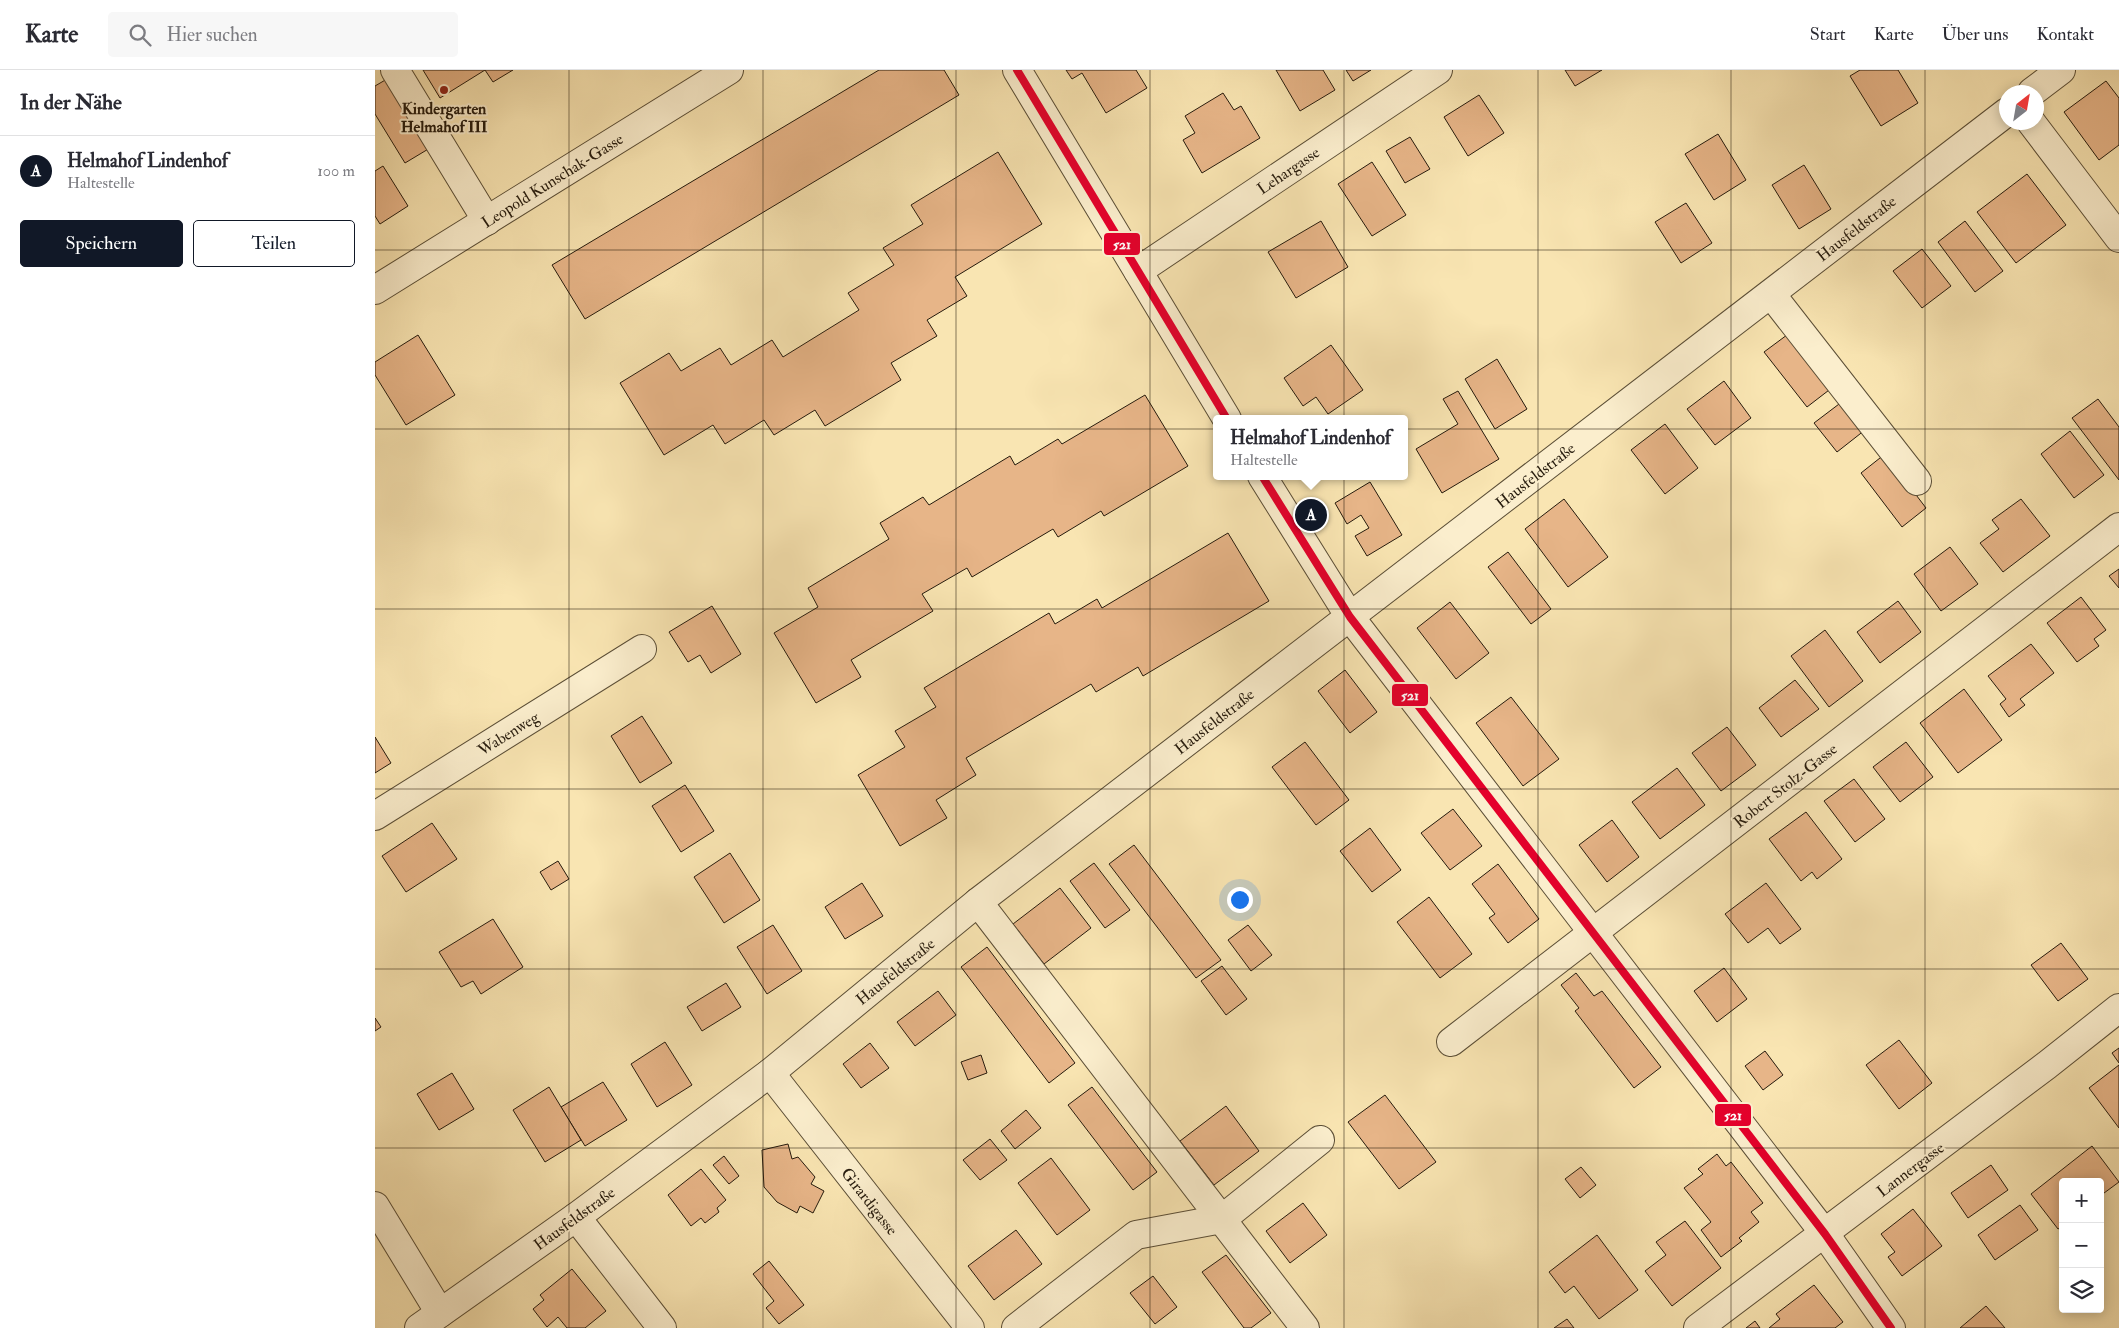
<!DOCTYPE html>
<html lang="de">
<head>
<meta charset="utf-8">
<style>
	:root { --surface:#fff; --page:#f7f7f7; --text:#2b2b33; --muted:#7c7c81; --line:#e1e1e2; --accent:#111827 }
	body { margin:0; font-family:"IM FELL Double Pica",serif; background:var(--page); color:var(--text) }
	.controls { position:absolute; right:15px; bottom:15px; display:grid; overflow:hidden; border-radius:5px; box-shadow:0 2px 12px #0003 }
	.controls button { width:45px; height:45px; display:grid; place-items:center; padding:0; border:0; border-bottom:1px solid var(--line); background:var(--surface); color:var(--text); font:25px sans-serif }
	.compass { position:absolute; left:1624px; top:15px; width:45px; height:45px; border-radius:50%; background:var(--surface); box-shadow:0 2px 12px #0003; rotate:31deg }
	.you { position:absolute; left:864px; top:829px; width:18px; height:18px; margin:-12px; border:4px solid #fff; border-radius:50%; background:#1a73e8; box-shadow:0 0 0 8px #1a73e833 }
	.badge { display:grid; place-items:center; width:32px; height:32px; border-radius:50%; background:var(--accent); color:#fff; font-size:16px; font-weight:700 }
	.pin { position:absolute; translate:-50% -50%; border:2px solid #fff; box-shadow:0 1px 5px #0006 }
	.popup { position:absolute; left:838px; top:345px; width:195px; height:65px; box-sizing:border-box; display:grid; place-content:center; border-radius:5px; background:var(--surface); filter:drop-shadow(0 1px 4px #0005); font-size:16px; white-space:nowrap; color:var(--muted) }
	.popup b { font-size:19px; color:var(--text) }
	.popup::after { content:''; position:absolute; left:50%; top:100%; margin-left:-10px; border:10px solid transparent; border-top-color:var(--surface) }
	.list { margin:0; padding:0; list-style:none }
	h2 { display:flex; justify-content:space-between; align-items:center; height:65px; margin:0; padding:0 20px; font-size:21px }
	h2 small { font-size:16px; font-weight:400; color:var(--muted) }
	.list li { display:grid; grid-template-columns:32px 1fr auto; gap:15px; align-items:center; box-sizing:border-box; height:70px; padding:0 20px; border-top:1px solid var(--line) }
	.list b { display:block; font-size:19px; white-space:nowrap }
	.list p { margin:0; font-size:16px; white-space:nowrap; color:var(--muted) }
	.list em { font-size:16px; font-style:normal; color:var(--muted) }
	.actions { display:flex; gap:10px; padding:15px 20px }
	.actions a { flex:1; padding:11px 0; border:1px solid var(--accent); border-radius:5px; text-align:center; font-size:18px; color:var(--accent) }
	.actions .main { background:var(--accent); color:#fff }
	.icon { flex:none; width:28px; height:28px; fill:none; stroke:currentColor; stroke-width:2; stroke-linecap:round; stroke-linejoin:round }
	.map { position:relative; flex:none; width:1744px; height:1258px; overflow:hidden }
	header { display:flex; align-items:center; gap:30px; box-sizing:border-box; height:70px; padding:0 25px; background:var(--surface); border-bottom:1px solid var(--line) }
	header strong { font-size:24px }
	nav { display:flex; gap:28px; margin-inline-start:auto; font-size:18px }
	.search { width:350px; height:45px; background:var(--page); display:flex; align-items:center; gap:12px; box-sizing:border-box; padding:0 18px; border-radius:5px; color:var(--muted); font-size:19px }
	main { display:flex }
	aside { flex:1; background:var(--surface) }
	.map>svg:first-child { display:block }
</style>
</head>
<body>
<header>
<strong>Karte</strong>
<div class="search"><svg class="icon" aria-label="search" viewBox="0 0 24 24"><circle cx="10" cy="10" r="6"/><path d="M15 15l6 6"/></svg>Hier suchen</div>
<nav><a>Start</a><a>Karte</a><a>Über uns</a><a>Kontakt</a></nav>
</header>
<main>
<aside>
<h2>In der Nähe<small></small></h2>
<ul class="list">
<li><span class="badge">A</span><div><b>Helmahof Lindenhof</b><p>Haltestelle</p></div><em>100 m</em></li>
</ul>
<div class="actions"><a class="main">Speichern</a><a>Teilen</a></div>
</aside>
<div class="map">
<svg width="1744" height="1258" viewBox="0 0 1744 1258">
	<rect width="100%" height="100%" fill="#f9e5b2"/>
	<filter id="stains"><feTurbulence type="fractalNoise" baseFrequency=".004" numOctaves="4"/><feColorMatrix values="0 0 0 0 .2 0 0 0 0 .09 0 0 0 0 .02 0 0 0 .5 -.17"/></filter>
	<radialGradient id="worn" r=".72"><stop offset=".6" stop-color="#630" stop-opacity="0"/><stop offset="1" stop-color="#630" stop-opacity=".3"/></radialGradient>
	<g fill="#e7b588" stroke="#261b0d">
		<path d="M48,0h90l-20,12 -8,-12 -45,28z"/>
		<path d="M504,0h65l15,25 -374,224 -33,-54z"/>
		<path d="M691,0h70l11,18 -41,25 -24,-40 -10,6z"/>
		<path d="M901,0h47l12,20 -35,21z"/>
		<path d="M971,0h25l-18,11z"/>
		<path d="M1190,0h37l-27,16z"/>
		<path d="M1485,0h38l20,33 -37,23 -31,-50z"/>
		<path d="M12,9l43,69 -25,15 -30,-49v-28z"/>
		<path d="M1731,11l13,17v47l-20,15 -35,-48z"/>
		<path d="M848,23l11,17 7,-4 19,32 -58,35 -19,-33 12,-7 -10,-17z"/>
		<path d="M1104,25l25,38 -36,23 -24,-39z"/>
		<path d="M1343,64l28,46 -32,20 -29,-46z"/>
		<path d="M1035,67l20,32 -25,14 -19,-32z"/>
		<path d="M623,82l44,72 -87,53 12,19 -40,24 10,16 -46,27 10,17 -76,46 -10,-16 -41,25 -10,-15 -39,24 -12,-19 -49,30 -44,-72 49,-30 12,18 39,-23 11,17 41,-25 11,17 76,-47 -11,-17 46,-28 -11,-17 40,-24 -12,-19z"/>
		<path d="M997,92l34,53 -34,21 -34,-52z"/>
		<path d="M1429,95l27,44 -32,20 -27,-44z"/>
		<path d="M8,96l25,40 -28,18 -5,-8v-45z"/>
		<path d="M1652,104l39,51 -50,38 -39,-51z"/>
		<path d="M1311,133l26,40 -31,20 -26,-41z"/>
		<path d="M946,151l27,46 -52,31 -28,-46z"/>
		<path d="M1590,151l38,50 -28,21 -37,-50z"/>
		<path d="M1547,179l29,37 -29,22 -29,-37z"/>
		<path d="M1416,262l42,55 -26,20 -43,-55z"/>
		<path d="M43,265l37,60 -49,30 -31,-50v-13z"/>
		<path d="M956,275l32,45 -35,24 -12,-17 -13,9 -19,-28z"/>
		<path d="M1122,289l30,50 -32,20 -30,-50z"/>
		<path d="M1349,311l27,37 -36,27 -28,-36z"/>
		<path d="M1083,321l41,68 -57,34 -26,-44 42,-25 -15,-25z"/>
		<path d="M770,325l43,71 -84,50 -3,-5 -43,26 -5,-8 -81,48 -5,-9 -45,26 11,17 -82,49 10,17 -45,26 -42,-70 44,-26 -10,-19 81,-49 -9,-16 43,-26 6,8 81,-49 5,9 43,-26 4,5z"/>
		<path d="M1723,329l21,28v53l-47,-62z"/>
		<path d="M1468,331l22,29 -28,22 -23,-29z"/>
		<path d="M1290,354l33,44 -33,26 -34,-44z"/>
		<path d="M1695,361l34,44 -30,23 -33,-44z"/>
		<path d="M1510,384l41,54 -24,19 -41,-54z"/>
		<path d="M995,412l32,53 -35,21 -12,-20 14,-8 -8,-13 -14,9 -12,-21z"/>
		<path d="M1189,429l44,58 -40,30 -43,-58z"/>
		<path d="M1646,429l29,37 -47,36 -23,-29 19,-14 -7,-9z"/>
		<path d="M853,463l41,68 -126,75 -5,-9 -42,25 -5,-8 -125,74 10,17 -40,25 11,18 -47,28 -42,-71 47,-28 -10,-16 41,-24 -12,-19 125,-75 6,11 42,-25 5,9z"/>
		<path d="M1575,477l28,37 -37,27 -27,-37z"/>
		<path d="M1133,482l43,57 -20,15 -43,-57z"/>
		<path d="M1744,499v19l-10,-12z"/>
		<path d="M1706,527l25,33 -12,9 5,7 -22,16 -30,-39z"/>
		<path d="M1523,531l23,31 -41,31 -23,-31z"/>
		<path d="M1075,532l39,51 -33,26 -39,-51z"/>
		<path d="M337,536l29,48 -30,19 -11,-18 -12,7 -19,-30z"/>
		<path d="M1450,560l38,51 -34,26 -38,-51z"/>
		<path d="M1656,574l23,29 -34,26 5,6 -16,12 -9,-13 6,-5 -18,-23z"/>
		<path d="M970,600l32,42 -27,21 -32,-42z"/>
		<path d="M1420,610l24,29 -38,28 -22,-29z"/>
		<path d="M1589,619l38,51 -44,33 -38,-50z"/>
		<path d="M1136,627l48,62 -36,27 -47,-63z"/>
		<path d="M267,646l30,47 -32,20 -29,-47z"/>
		<path d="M1352,657l29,38 -35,26 -29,-38z"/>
		<path d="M0,667l16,26 -16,10z"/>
		<path d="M930,672l44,58 -33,25 -44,-58z"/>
		<path d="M1531,672l27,35 -33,25 -27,-35z"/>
		<path d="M1302,698l28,37 -45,34 -28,-37z"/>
		<path d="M1479,709l31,40 -30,23 -31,-41z"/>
		<path d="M310,715l29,46 -33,21 -29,-46z"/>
		<path d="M1078,739l29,37 -32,24 -29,-37z"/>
		<path d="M1431,742l36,47 -25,20 -5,-7 -11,9 -32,-42z"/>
		<path d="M1237,750l27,37 -32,25 -28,-37z"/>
		<path d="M57,753l25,36 -51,33 -24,-36z"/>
		<path d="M995,758l31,42 -29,22 -32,-41z"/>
		<path d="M759,775l87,115 -25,18 -87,-114z"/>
		<path d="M355,783l30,47 -36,23 -30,-46z"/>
		<path d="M183,791l11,18 -18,11 -11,-18z"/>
		<path d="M719,793l36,47 -25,18 -35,-47z"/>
		<path d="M1123,794l41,55 -31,24 -19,-25 6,-4 -23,-30z"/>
		<path d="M487,813l21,33 -38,23 -20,-32z"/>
		<path d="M1391,813l35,46 -21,15 -12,-16 -20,15 -23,-29z"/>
		<path d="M685,818l31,40 -47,36 -31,-40z"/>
		<path d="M1054,827l43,57 -32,24 -43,-56z"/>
		<path d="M118,849l30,48 -42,27 -8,-13 -12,6 -22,-35z"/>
		<path d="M398,855l29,46 -35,23 -30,-47z"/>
		<path d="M873,855l24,30 -21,16 -23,-31z"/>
		<path d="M1686,873l27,36 -30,22 -27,-36z"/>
		<path d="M612,877l88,116 -26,20 -88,-116z"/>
		<path d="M847,896l25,33 -21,16 -25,-34z"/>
		<path d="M1349,898l23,31 -30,23 -23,-31z"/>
		<path d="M1201,903l18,23 8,-5 59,76 -27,21 -59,-77 4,-3 -18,-23z"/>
		<path d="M351,913l15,24 -39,24 -15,-24z"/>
		<path d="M563,921l18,24 -41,31 -18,-24z"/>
		<path d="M0,948l6,9 -6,4z"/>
		<path d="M1524,970l33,43 -33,26 -33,-44z"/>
		<path d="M290,972l27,43 -35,22 -26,-43z"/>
		<path d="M495,973l19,25 -28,20 -18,-24z"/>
		<path d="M1744,978v15l-7,-10z"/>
		<path d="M1390,981l18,24 -20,15 -18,-24z"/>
		<path d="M606,985l6,18 -19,7 -7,-18z"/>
		<path d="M1744,995v63l-30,-40z"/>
		<path d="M77,1003l22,36 -35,21 -22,-36z"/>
		<path d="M228,1012l24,38 -42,26 -24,-39z"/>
		<path d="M174,1017l32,53 -36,22 -32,-52z"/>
		<path d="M717,1017l65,85 -24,18 -65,-85z"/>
		<path d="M1010,1025l51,67 -37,27 -51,-67z"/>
		<path d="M851,1036l33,45 -45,34 -34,-44z"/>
		<path d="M651,1040l15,18 -26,21 -14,-18z"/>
		<path d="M615,1069l17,21 -27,20 -17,-20z"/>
		<path d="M413,1074l4,15 6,-2 17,20 -4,7 13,7 -11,22 -13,-7 -3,7 -20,-11 -13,-15 -2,-37z"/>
		<path d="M1717,1076l27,36 -19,14v-14h-37v44l-5,3 -27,-35z"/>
		<path d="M1342,1084l9,12 5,-4 32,41 -12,9 8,10 -20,16 3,3 -21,16 -20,-27 10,-8 -27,-34 19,-14 -5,-5z"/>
		<path d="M349,1086l15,20 -10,8 -16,-19z"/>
		<path d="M676,1088l39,52 -33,25 -39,-52z"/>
		<path d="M1616,1095l17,25 -40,28 -17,-25z"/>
		<path d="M1206,1097l15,18 -16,13 -15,-19z"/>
		<path d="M326,1099l25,31 -9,8 2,4 -14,11 -4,-5 -10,8 -23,-31z"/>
		<path d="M928,1133l24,32 -37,28 -24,-32z"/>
		<path d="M1645,1135l18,25 -43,30 -17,-25z"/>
		<path d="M1538,1139l29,37 -40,30 -14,-19 7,-5 -14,-18z"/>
		<path d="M1310,1151l36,47 -49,38 -27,-35 21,-16 -10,-13z"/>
		<path d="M641,1160l26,34 -48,36 -26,-34z"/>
		<path d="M1222,1165l41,55 -39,29 -25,-33 -9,7 -16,-21z"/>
		<path d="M851,1185l45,58 -20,15h-7l-42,-56z"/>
		<path d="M394,1191l35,44 -25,19 -13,-16 8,-7 -21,-27z"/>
		<path d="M197,1199l34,42 -21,17h-18l-9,-11 -11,10 -14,-18 11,-9 -4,-5z"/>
		<path d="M778,1206l24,31 -22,17 -25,-31z"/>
		<path d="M1439,1215l29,37 -8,6h-66l11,-9 -4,-5z"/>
		<path d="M1611,1236l19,22h-45z"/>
		<path d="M1192,1249l7,9h-20z"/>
		<path d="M1380,1251l5,7h-14z"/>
	</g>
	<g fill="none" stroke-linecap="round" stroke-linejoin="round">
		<defs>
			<g id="minor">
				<path d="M20,0l92,151"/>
				<path d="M642,0l210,349"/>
				<path d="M1657,22l29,-22"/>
				<path d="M1656,52l88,116"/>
				<path d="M763,201l300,-201"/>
				<path d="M0,220l354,-220"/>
				<path d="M1396,224l146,187"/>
				<path d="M887,406l88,141 475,617 66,94"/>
				<path d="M0,746l267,-167"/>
				<path d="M603,832l327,426"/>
				<path d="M1076,972l668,-515"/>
				<path d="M395,1003l200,255"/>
				<path d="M0,1136l65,107"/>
				<path d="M201,1147l86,111"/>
				<path d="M44,1258l157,-111 194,-144 208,-171 1029,-790"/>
				<path d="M641,1258l120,-93 86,-16 98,-79"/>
				<path d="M1323,1258l349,-263 72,-57"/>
			</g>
		</defs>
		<use href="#minor" stroke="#5b4e36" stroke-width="30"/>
		<use href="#minor" stroke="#fbeecd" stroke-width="28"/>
		<defs>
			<g id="bus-1">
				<path d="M642,0l210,349"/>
				<path d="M887,406l88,141 475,617 66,94"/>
			</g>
		</defs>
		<use href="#bus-1" stroke="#fbeecd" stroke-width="11"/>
		<use href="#bus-1" stroke="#e4002b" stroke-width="8"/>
	</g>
	<path fill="none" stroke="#261b0d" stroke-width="1" stroke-opacity="0.55" d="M194,0v1258M388,0v1258M581,0v1258M775,0v1258M969,0v1258M1163,0v1258M1356,0v1258M1550,0v1258M0,180h1744M0,359h1744M0,539h1744M0,719h1744M0,899h1744M0,1078h1744"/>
	<circle fill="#8f2418" stroke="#fbeecd" stroke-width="2" cx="69" cy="20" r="5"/>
	<g text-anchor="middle" stroke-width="4" stroke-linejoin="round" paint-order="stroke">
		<g font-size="16" font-weight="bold" fill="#261b0d" stroke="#fbeecd">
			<text x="69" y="44">Kindergarten<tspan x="69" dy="18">Helmahof III</tspan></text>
		</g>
		<g font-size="16" fill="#261b0d" stroke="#fbeecd">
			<text transform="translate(913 100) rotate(-34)" y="6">Lehargasse</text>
			<text transform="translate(177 110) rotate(-32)" y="6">Leopold Kunschak-Gasse</text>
			<text transform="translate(1481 158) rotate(-38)" y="6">Hausfeldstraße</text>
			<text transform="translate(1160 405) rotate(-38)" y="6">Hausfeldstraße</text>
			<text transform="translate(839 651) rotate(-38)" y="6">Hausfeldstraße</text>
			<text transform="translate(133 663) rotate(-32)" y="6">Wabenweg</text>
			<text transform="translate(1410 715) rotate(-38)" y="6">Robert Stolz-Gasse</text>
			<text transform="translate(520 901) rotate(-39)" y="6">Hausfeldstraße</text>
			<text transform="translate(1535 1099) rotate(-37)" y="6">Lannergasse</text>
			<text transform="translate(495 1131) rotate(52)" y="6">Girardigasse</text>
			<text transform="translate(199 1148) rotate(-36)" y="6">Hausfeldstraße</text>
		</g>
	</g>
	<g stroke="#fbeecd" stroke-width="2">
		<rect x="728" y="162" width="38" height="24" rx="5" fill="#e4002b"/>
		<rect x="1016" y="613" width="38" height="24" rx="5" fill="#e4002b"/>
		<rect x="1339" y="1033" width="38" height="24" rx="5" fill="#e4002b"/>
	</g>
	<g font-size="14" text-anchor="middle" font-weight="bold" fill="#fff">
		<text x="747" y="179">521</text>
		<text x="1035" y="630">521</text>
		<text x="1358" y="1050">521</text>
	</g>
	<rect width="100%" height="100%" filter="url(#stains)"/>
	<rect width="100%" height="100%" fill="url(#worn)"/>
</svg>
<div class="controls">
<button>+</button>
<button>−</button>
<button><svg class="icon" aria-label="layers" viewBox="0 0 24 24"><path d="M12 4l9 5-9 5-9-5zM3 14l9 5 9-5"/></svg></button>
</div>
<svg class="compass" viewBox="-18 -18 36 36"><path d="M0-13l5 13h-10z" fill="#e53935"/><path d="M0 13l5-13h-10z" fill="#7c7c81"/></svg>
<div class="you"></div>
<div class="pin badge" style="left:936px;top:445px">A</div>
<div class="popup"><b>Helmahof Lindenhof</b>Haltestelle</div>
</div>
</main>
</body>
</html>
